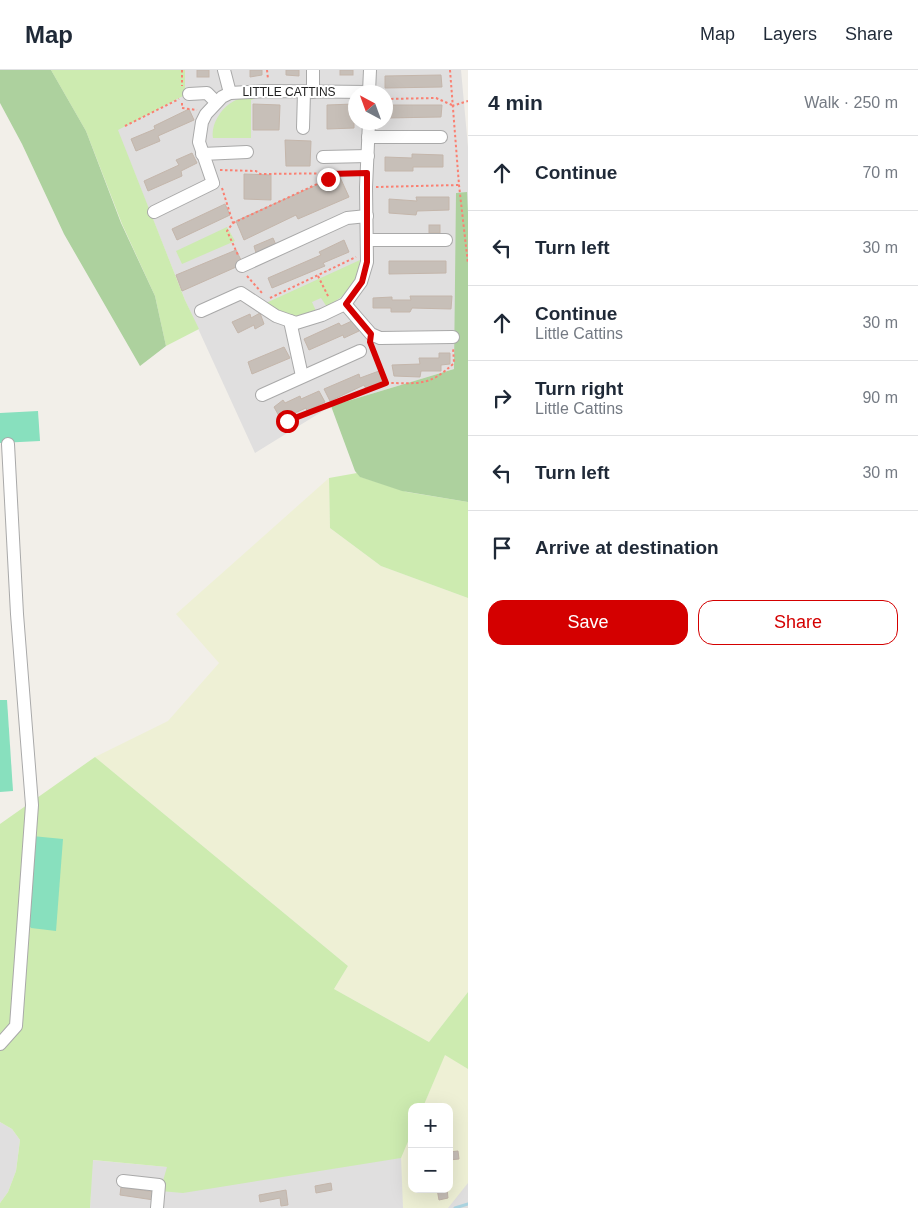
<!DOCTYPE html>
<html lang="en">
<head>
<meta charset="utf-8">
<style>
	:root { --surface:#fff; --page:#f2f2f3; --text:#1f2937; --muted:#747a83; --line:#e0e1e3; --accent:#d40000 }
	body { margin:0; font-family:Arial,sans-serif; background:var(--page); color:var(--text) }
	.controls { position:absolute; right:15px; bottom:15px; display:grid; overflow:hidden; border-radius:10px; box-shadow:0 5px 20px #0002 }
	.controls button { width:45px; height:45px; display:grid; place-items:center; padding:0; border:0; border-bottom:1px solid var(--line); background:var(--surface); color:var(--text); font:25px sans-serif }
	.compass { position:absolute; left:348px; top:15px; width:45px; height:45px; border-radius:50%; background:var(--surface); box-shadow:0 5px 20px #0002; rotate:319deg }
	.stop { position:absolute; width:15px; height:15px; margin:-11px; border:4px solid #d40000; border-radius:50%; background:#fff }
	.stop.end { background:#d40000; border-color:#fff; box-shadow:0 1px 5px #0008 }
	.list { margin:0; padding:0; list-style:none }
	h2 { display:flex; justify-content:space-between; align-items:center; height:65px; margin:0; padding:0 20px; font-size:21px }
	h2 small { font-size:16px; font-weight:400; color:var(--muted) }
	.list li { display:grid; grid-template-columns:32px 1fr auto; gap:15px; align-items:center; box-sizing:border-box; height:75px; padding:0 20px; border-top:1px solid var(--line) }
	.list b { display:block; font-size:19px; white-space:nowrap }
	.list p { margin:0; font-size:16px; white-space:nowrap; color:var(--muted) }
	.list em { font-size:16px; font-style:normal; color:var(--muted) }
	.actions { display:flex; gap:10px; padding:15px 20px }
	.actions a { flex:1; padding:11px 0; border:1px solid var(--accent); border-radius:15px; text-align:center; font-size:18px; color:var(--accent) }
	.actions .main { background:var(--accent); color:#fff }
	.icon { flex:none; width:28px; height:28px; fill:none; stroke:currentColor; stroke-width:2; stroke-linecap:round; stroke-linejoin:round }
	.map { position:relative; flex:none; width:468px; height:1138px; overflow:hidden }
	header { display:flex; align-items:center; gap:30px; box-sizing:border-box; height:70px; padding:0 25px; background:var(--surface); border-bottom:1px solid var(--line) }
	header strong { font-size:24px }
	nav { display:flex; gap:28px; margin-inline-start:auto; font-size:18px }
	main { display:flex }
	aside { flex:1; background:var(--surface) }
	.map>svg:first-child { display:block }
</style>
</head>
<body>
<header>
<strong>Map</strong>
<nav><a>Map</a><a>Layers</a><a>Share</a></nav>
</header>
<main>
<div class="map">
<svg width="468" height="1138" viewBox="0 0 468 1138">
	<rect width="100%" height="100%" fill="#f2efe9"/>
	<g fill="#e0dfdf" fill-rule="evenodd">
		<path d="M185,0h276l7,77v212l-14,10 -123,37 -76,47 -70,-153 -68,-171 68,-34zM356,22h30v30h-30z"/>
		<path d="M468,999v139h-378l2,-48 75,7 233,-9 12,-26v57h37v-82h-26z"/>
		<path d="M0,1052l12,7 8,11 -4,31 -8,21 -8,11z"/>
	</g>
	<g fill="#eef0d5">
		<path d="M329,408l1,50 51,38 87,32v394l-39,50 -95,-53 14,-23 -253,-209 73,-36 51,-58 -43,-49z"/>
		<path d="M445,984l23,15v114l-20,25h-45l-2,-52 11,-24v57h37v-82h-26z"/>
	</g>
	<g fill="#cdebb0">
		<path d="M51,0h134v25l-67,35 67,170 14,29 -33,17 -11,-50 -33,-72 -36,-93z"/>
		<path d="M254,26v3l-3,1v38h-38c-2,-14 8,-30 21,-37 5,-3 14,-3 20,-5z"/>
		<path d="M227,157l8,14 -53,23 -6,-13z"/>
		<path d="M360,190c-2,28 -12,32 -33,47l-6,-9 -9,4 4,9c-29,10 -25,8 -50,-8z"/>
		<path d="M357,403l4,4 46,15 61,10v96l-87,-32 -51,-38 -1,-50z"/>
		<path d="M95,687l253,209 -14,23 95,53 39,-50v77l-23,-14 -22,52h-11v25l-11,26 -218,35 -23,-2 7,-24 -74,-7 -3,48h-90v-5l8,-11 8,-21 4,-31 -8,-11 -12,-7v-298z"/>
	</g>
	<g fill="#add19e">
		<path d="M0,0h51l35,61 35,92 34,73 11,50 -26,20 -76,-132 -42,-90 -22,-41z"/>
		<path d="M467,122l1,21v289l-66,-11 -42,-14 -5,-6 -24,-65 123,-37 2,-176z"/>
	</g>
	<g fill="#88e0be">
		<path d="M38,341l2,30 -40,2v-30z"/>
		<path d="M0,630h7l6,91 -13,1z"/>
		<path d="M32,766l31,3 -7,92 -25,-3 -6,-9z"/>
	</g>
	<g fill="none" stroke-linecap="round" stroke-linejoin="round">
		<path stroke="#aad3df" stroke-width="3" d="M455,1138l13,-4"/>
	</g>
	<g fill="#c7bfb8" stroke="#c4b6ab">
		<rect x="197" y="0" width="12" height="7"/>
		<path d="M250,0h12v5l-12,2z"/>
		<path d="M286,0h13v6l-13,-1z"/>
		<rect x="340" y="0" width="13" height="5"/>
		<path d="M441,5l1,12 -57,1v-12z"/>
		<path d="M253,34l27,1 -1,25h-26z"/>
		<path d="M354,34v24l-27,1v-24z"/>
		<path d="M386,35h56l-1,12 -55,1z"/>
		<path d="M189,39l5,11 -36,16 2,5 -24,10 -5,-12 24,-10 -1,-3z"/>
		<path d="M285,70l26,1 -1,25h-24z"/>
		<path d="M192,83l5,10 -16,8 1,5 -34,15 -4,-10 35,-16 -3,-5z"/>
		<path d="M412,84l31,1v12h-30v4h-28v-14l27,1z"/>
		<path d="M244,104l27,1v25l-27,-1z"/>
		<path d="M339,105l10,22 -51,22 -2,-4 -52,25 -8,-19z"/>
		<path d="M416,127h33v13l-32,1 -1,4 -27,-2v-14l28,2z"/>
		<path d="M225,134l5,11 -53,25 -5,-11z"/>
		<rect x="429" y="155" width="11" height="8"/>
		<path d="M273,168l3,7 -20,8 -2,-7z"/>
		<path d="M344,170l5,12 -26,11 2,3 -53,22 -4,-10 53,-23 -2,-3z"/>
		<path d="M236,180l7,14 -61,27 -6,-16z"/>
		<path d="M389,191h57v12l-57,1z"/>
		<path d="M410,226h42l-1,13 -39,-1 -2,4h-19v-4h-18v-10l19,-1v3h19z"/>
		<path d="M260,243l4,11 -9,5 -1,-4 -16,8 -6,-11 18,-8 1,4z"/>
		<path d="M354,250l5,11 -15,7 -1,-3 -34,15 -5,-11 35,-16 2,3z"/>
		<path d="M284,277l6,11 -38,16 -4,-12z"/>
		<path d="M439,283h11v11l-9,1v6h-20l-1,6 -26,-1 -2,-11 28,-1 -1,-6h20z"/>
		<path d="M379,301l5,9 -18,9 -2,-4 -34,16 -6,-12 35,-15 1,4z"/>
		<path d="M319,321l6,11 -18,9 -1,-3 -20,9 -1,-4 -6,3 -5,-9 9,-7 2,3 15,-7 1,3z"/>
		<path d="M458,1081l1,8 -10,1v-8z"/>
		<path d="M331,1113l1,7 -16,3 -1,-7z"/>
		<path d="M121,1117l34,5 -1,8 -34,-5z"/>
		<path d="M437,1119h10l1,9 -9,2z"/>
		<path d="M286,1120l2,15 -7,1 -1,-8 -20,4 -1,-7z"/>
	</g>
	<g fill="none" stroke-linecap="round" stroke-linejoin="round">
		<defs>
			<g id="minor">
				<path d="M224,0l6,23"/>
				<path d="M313,22v-22"/>
				<path d="M369,22l1,-22"/>
				<path d="M189,24l18,-1 9,9"/>
				<path d="M303,58l1,-36"/>
				<path d="M368,67h73"/>
				<path d="M202,84l45,-2"/>
				<path d="M323,87l45,-1"/>
				<path d="M154,142l59,-29 -14,-41 3,-20 4,-8 16,-17 8,-4 38,-2 101,1"/>
				<path d="M367,170h79"/>
				<path d="M242,196l105,-48 20,-2"/>
				<path d="M345,234l26,30 9,4 73,-1"/>
				<path d="M201,241l40,-18 35,23 20,7 26,-8 23,-11 16,-22 6,-20 -1,-75 3,-65"/>
				<path d="M290,251l12,55"/>
				<path d="M262,325l98,-44"/>
				<path d="M0,974l16,-18 16,-221 -15,-191 -9,-170"/>
				<path d="M123,1111l36,4 -2,23"/>
			</g>
		</defs>
		<use href="#minor" stroke="#a9a9a9" stroke-width="14"/>
		<g stroke="#fa8072" stroke-width="2" stroke-dasharray="2.5 2.5" stroke-linecap="butt">
			<path d="M182,0v16"/>
			<path d="M267,0l1,9"/>
			<path d="M450,0l9,115 9,79"/>
			<path d="M386,29l50,-1 16,7"/>
			<path d="M182,33v5l15,2"/>
			<path d="M452,36l16,-5"/>
			<path d="M125,56l54,-27"/>
			<path d="M220,100l36,1 4,3 97,-1"/>
			<path d="M376,117l83,-2"/>
			<path d="M222,118l11,35 -6,8 11,24"/>
			<path d="M233,153l95,-44 1,-5"/>
			<path d="M247,206l15,17"/>
			<path d="M318,206l11,22"/>
			<path d="M270,228l86,-41"/>
			<path d="M371,276l15,37c32,0 43,4 68,-20l-1,-16"/>
			<path d="M287,351l99,-38"/>
		</g>
		<use href="#minor" stroke="#fff" stroke-width="12"/>
	</g>
	<g fill="none" stroke-linecap="round" stroke-linejoin="round">
		<path stroke="#d40000" stroke-width="6" d="M287,351l99,-38 -16,-41 1,-8 -25,-30 16,-22 5,-20v-89l-38,1 -1,5"/>
	</g>
	<g text-anchor="middle" stroke-width="4" stroke-linejoin="round" paint-order="stroke">
		<g font-size="12" fill="#222" stroke="#fff">
			<text x="289" y="26">LITTLE CATTINS</text>
		</g>
	</g>
</svg>
<div class="controls">
<button>+</button>
<button>−</button>
</div>
<svg class="compass" viewBox="-18 -18 36 36"><path d="M0-13l5 13h-10z" fill="#e53935"/><path d="M0 13l5-13h-10z" fill="#747a83"/></svg>
<div class="stop" style="left:287px;top:351px"></div>
<div class="stop end" style="left:328px;top:109px"></div>
</div>
<aside>
<h2>4 min<small>Walk · 250 m</small></h2>
<ul class="list">
<li><svg class="icon" aria-label="ahead" viewBox="0 0 24 24"><path d="M12 20V5M6 11l6-6 6 6"/></svg><div><b>Continue</b></div><em>70 m</em></li>
<li><svg class="icon" aria-label="left" viewBox="0 0 24 24"><path d="M17 20v-9H6M10 6l-5 5 5 5"/></svg><div><b>Turn left</b></div><em>30 m</em></li>
<li><svg class="icon" aria-label="ahead" viewBox="0 0 24 24"><path d="M12 20V5M6 11l6-6 6 6"/></svg><div><b>Continue</b><p>Little Cattins</p></div><em>30 m</em></li>
<li><svg class="icon" aria-label="right" viewBox="0 0 24 24"><path d="M7 20v-9h11M14 6l5 5-5 5"/></svg><div><b>Turn right</b><p>Little Cattins</p></div><em>90 m</em></li>
<li><svg class="icon" aria-label="left" viewBox="0 0 24 24"><path d="M17 20v-9H6M10 6l-5 5 5 5"/></svg><div><b>Turn left</b></div><em>30 m</em></li>
<li><svg class="icon" aria-label="arrive" viewBox="0 0 24 24"><path d="M6 21V4h12l-3 4 3 4H6"/></svg><div><b>Arrive at destination</b></div></li>
</ul>
<div class="actions"><a class="main">Save</a><a>Share</a></div>
</aside>
</main>
</body>
</html>
